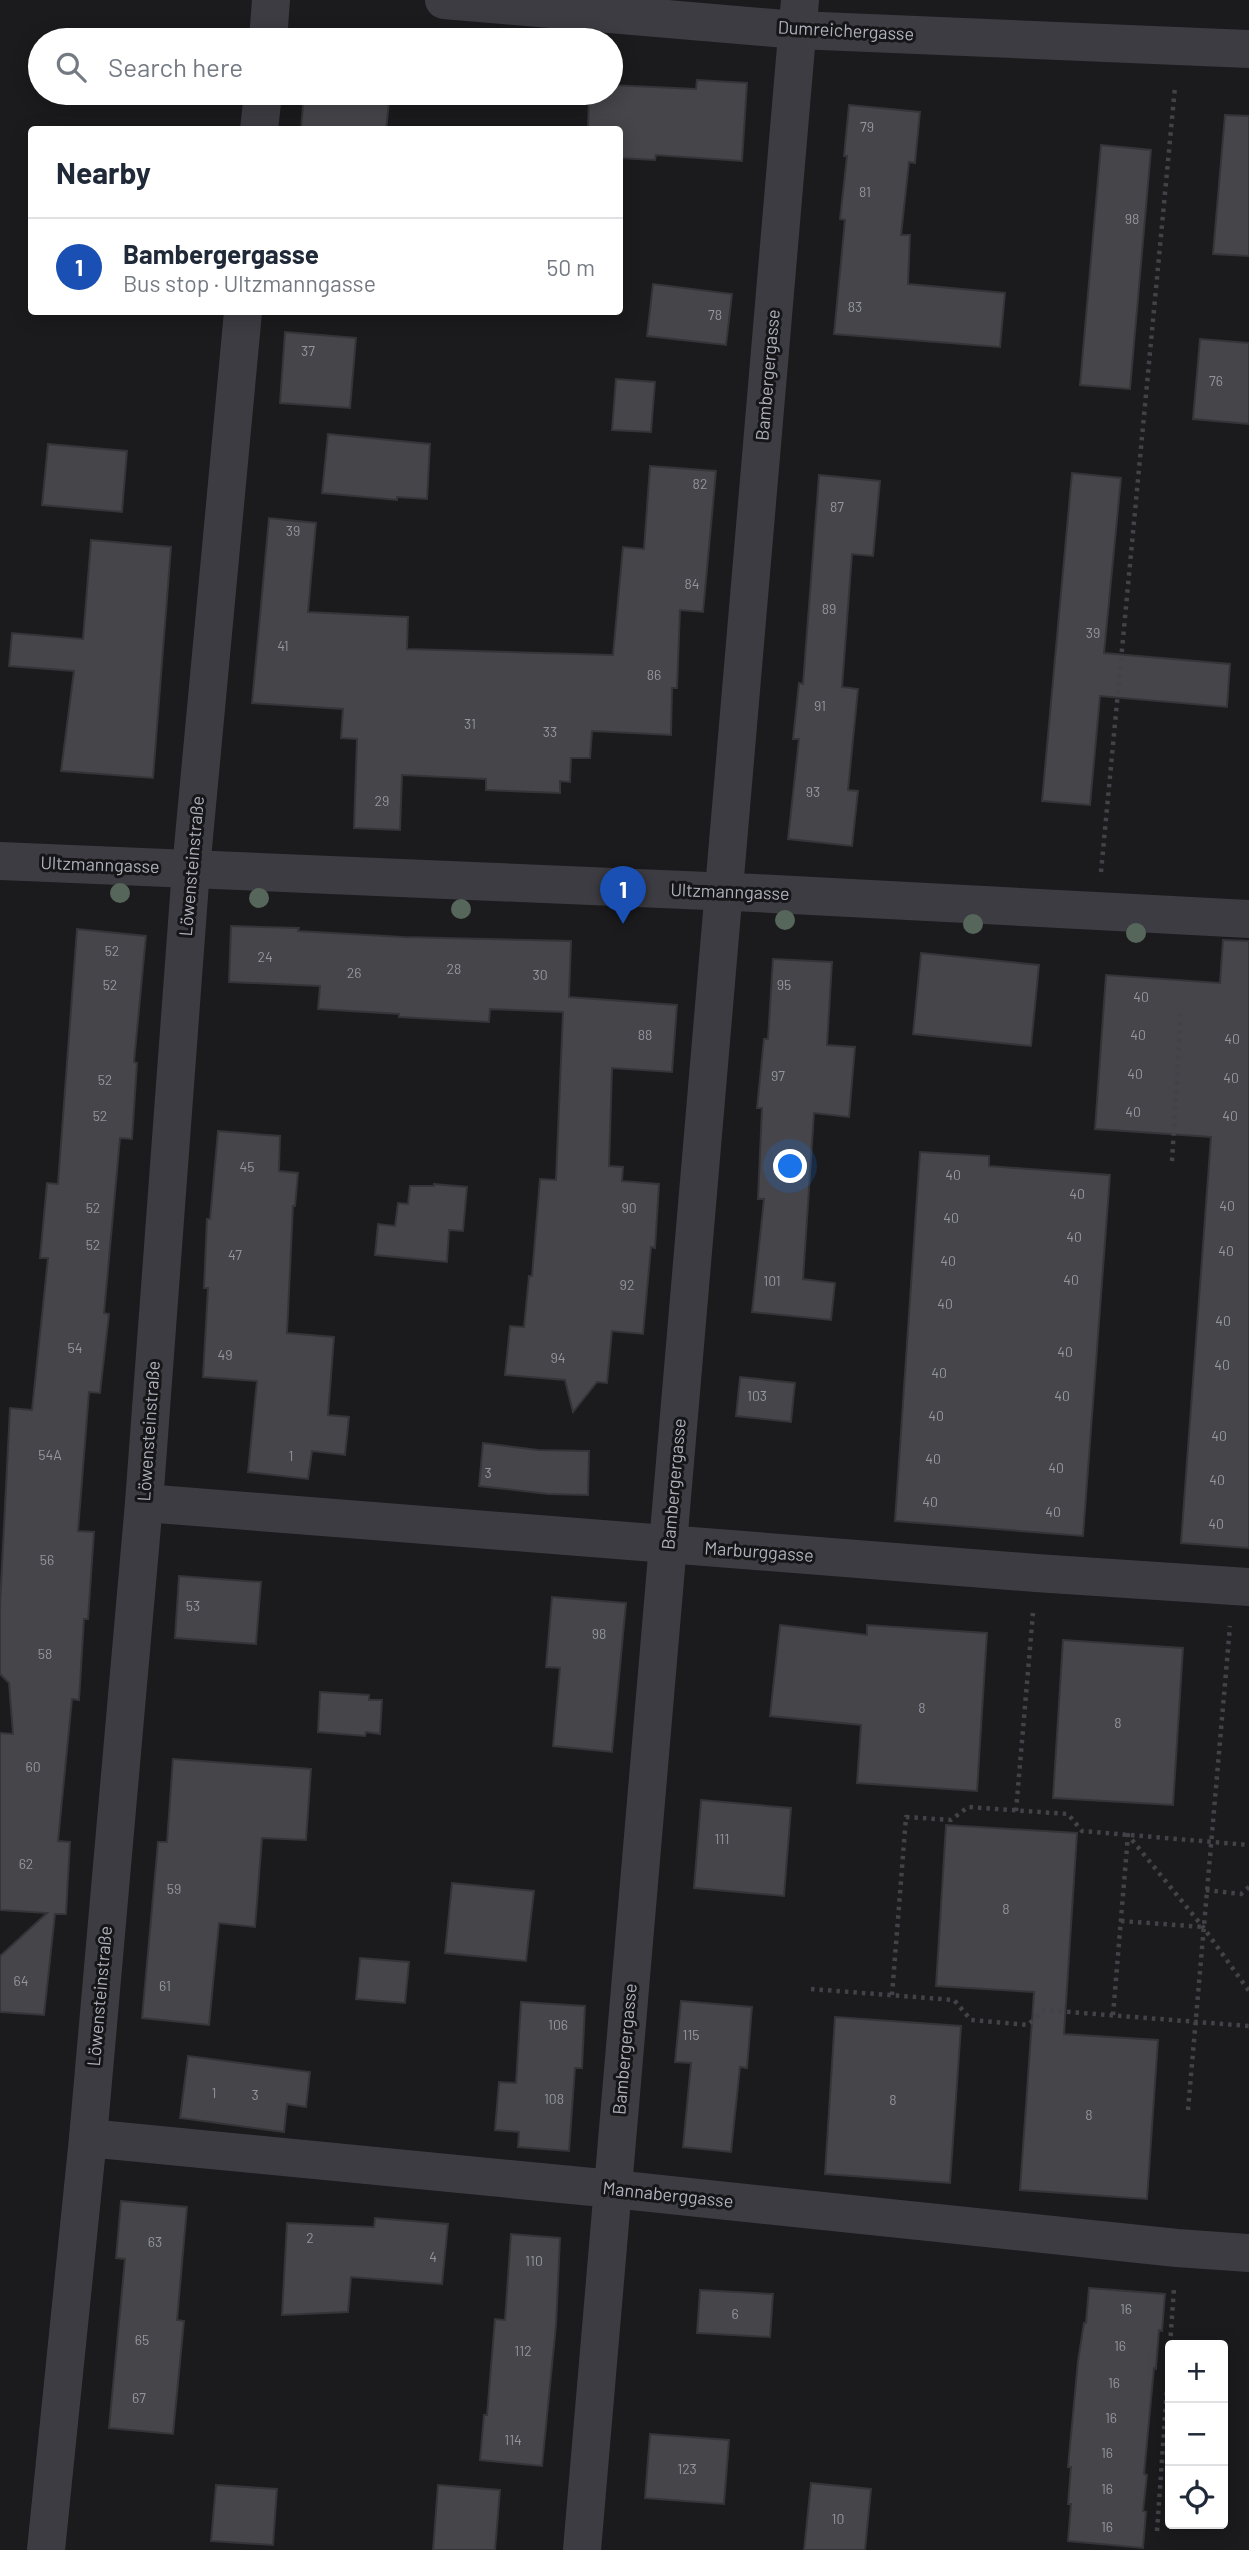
<!DOCTYPE html>
<html lang="en">
<head>
<meta charset="utf-8">
<style>
	:root { --surface:#fff; --page:#f6f6f7; --text:#1f2937; --muted:#747a83; --line:#e0e1e3; --accent:#ea580c }
	body { margin:0; font-family:Barlow,sans-serif; background:var(--page); color:var(--text) }
	.controls { position:absolute; right:21px; bottom:21px; display:grid; overflow:hidden; border-radius:7px; box-shadow:0 4px 18px #0003 }
	.controls button { width:63px; height:63px; display:grid; place-items:center; padding:0; border:0; border-bottom:2px solid var(--line); background:var(--surface); color:var(--text); font:35px sans-serif }
	.you { position:absolute; left:791px; top:1167px; width:24px; height:24px; margin:-18px; border:5px solid #fff; border-radius:50%; background:#1a73e8; box-shadow:0 0 0 10px #1a73e833 }
	.badge { display:grid; place-items:center; width:46px; height:46px; border-radius:50%; background:var(--accent); color:#fff; font-size:23px; font-weight:700 }
	.pin { position:absolute; translate:-50% -58px; filter:drop-shadow(0 2px 4px #0008) }
	.pin::after { content:''; position:absolute; top:37px; width:24px; height:21px; background:inherit; clip-path:polygon(0 0,100% 0,50% 100%) }
	.list { margin:0; padding:0; list-style:none }
	h2 { display:flex; justify-content:space-between; align-items:center; height:91px; margin:0; padding:0 28px; font-size:30px }
	h2 small { font-size:23px; font-weight:400; color:var(--muted) }
	.list li { display:grid; grid-template-columns:46px 1fr auto; gap:21px; align-items:center; box-sizing:border-box; height:98px; padding:0 28px; border-top:2px solid var(--line) }
	.list b { display:block; font-size:26px; white-space:nowrap }
	.list p { margin:0; font-size:23px; white-space:nowrap; color:var(--muted) }
	.list em { font-size:23px; font-style:normal; color:var(--muted) }
	.icon { flex:none; width:38px; height:38px; fill:none; stroke:currentColor; stroke-width:2; stroke-linecap:round; stroke-linejoin:round }
	.map { position:relative; flex:none; width:1249px; height:2550px; overflow:hidden }
	.search { position:absolute; background:var(--surface); box-shadow:0 4px 18px #0003; left:28px; top:28px; width:595px; height:77px; display:flex; align-items:center; gap:18px; box-sizing:border-box; padding:0 24px; border-radius:38px; color:var(--muted); font-size:26px }
	.panel { position:absolute; background:var(--surface); box-shadow:0 4px 18px #0003; left:28px; top:126px; width:595px; height:189px; border-radius:7px }
	.map>svg:first-child { display:block }
</style>
</head>
<body>
<div class="map">
<svg width="1249" height="2550" viewBox="0 0 1249 2550">
	<rect width="100%" height="100%" fill="#1b1a1d"/>
	<g fill="#45454a" stroke="#353539" stroke-width="2">
		<path d="M697,80l50,3 -5,78 -86,-6 -1,5 -35,-2v-28h-32l1,-37h22v-8l85,4z"/>
		<path d="M304,93h86l-4,37h-85z"/>
		<path d="M849,105l71,7 -5,51 -6,-1 -8,73h9l-2,49 97,9 -5,54 -166,-13 11,-114 -5,-1 7,-63h-3z"/>
		<path d="M1225,115l24,1v140l-36,-2z"/>
		<path d="M1101,145l50,5 -21,239 -50,-4z"/>
		<path d="M653,284l79,10 -6,51 -79,-9z"/>
		<path d="M285,332l71,6 -6,70 -70,-5z"/>
		<path d="M1200,339l49,4v81l-56,-5z"/>
		<path d="M616,379l39,3 -4,50 -39,-2z"/>
		<path d="M328,434l102,10 -3,55 -30,-2v3l-75,-7z"/>
		<path d="M48,444l79,7 -5,61 -80,-7z"/>
		<path d="M650,466l66,5 -13,141 -23,-2 -3,78h-5l-1,47 -79,-4 -2,27h-19l-1,24 -10,-1v12l-74,-3v-11l-84,-4 -2,55 -46,-2 3,-89 -16,-1 2,-29 -91,-6 17,-185 47,5 -8,89 100,5 -1,32 206,6 10,-108 21,2z"/>
		<path d="M1072,473l49,5 -17,175 126,11 -3,43 -127,-11 -10,109 -48,-4z"/>
		<path d="M819,475l61,6 -7,75 -21,-2 -10,133 16,2 -10,101 10,1 -6,55 -64,-7 11,-100h-6l6,-56 4,1z"/>
		<path d="M91,540l80,7 -18,231 -92,-7 13,-100 -65,-5 3,-33 71,6z"/>
		<path d="M231,926l68,2 -1,3 105,6 168,4 -2,56 108,8 -5,67 -60,-4 -3,98 14,1 -1,14 37,3 -4,64 -4,-1 -8,87 -31,-3 -5,52 -10,-1 -24,30 -8,-32 -60,-5 5,-49 14,1 5,-51h3l8,-97 16,1 7,-168 -73,-3 -1,13 -90,-5v-3l-81,-5 2,-23 -91,-4z"/>
		<path d="M77,929l69,7 -12,126 3,1 -5,76 -12,-1 -16,175 5,1 -9,79 -11,-1 -11,139 16,1 -6,87h-4l-5,81 -7,-1 -14,142 12,1 -4,72h-11l-11,101 -44,-3v-56l47,-43 -47,-3v-177l13,1 -4,-51 -9,-9v-69l10,-197 22,2 16,-152h-8l7,-75 11,1z"/>
		<path d="M1223,940l26,1v607l-68,-5 30,-406 -116,-8 11,-154 114,8z"/>
		<path d="M921,953l118,12 -8,81 -118,-12z"/>
		<path d="M773,959l59,3 -5,83 28,2 -6,70 -35,-4 -11,166 32,4 -4,37 -79,-8 12,-113h-6l4,-91h-5l7,-69h4z"/>
		<path d="M218,1131l62,5 -1,35 19,2 -3,33h-2l-6,127 47,4 -6,78 21,2 -4,38 -33,-4 -4,28 -60,-7 9,-91 -54,-4 5,-89h-4l3,-69h3z"/>
		<path d="M920,1152l69,4v10l121,9 -27,361 -188,-15z"/>
		<path d="M434,1184l33,3 -4,44 -14,-1 -2,32 -72,-7 3,-31 17,2 3,-23 10,1 2,-18h24z"/>
		<path d="M740,1377l55,6 -4,39 -55,-6z"/>
		<path d="M483,1443l55,7 51,1 -1,44 -40,-1 -69,-8z"/>
		<path d="M179,1576l82,6 -5,62 -81,-6z"/>
		<path d="M552,1597l74,6 -14,149 -59,-6 7,-78 -14,-1z"/>
		<path d="M780,1625l87,10v-10l120,8 -10,158 -120,-8 4,-58 -91,-9z"/>
		<path d="M1063,1640l120,8 -10,157 -120,-7z"/>
		<path d="M320,1692l49,3v5h13l-2,34 -14,-2 -1,4 -47,-4z"/>
		<path d="M173,1759l138,10 -5,71 -44,-2 -7,89 -36,-4 -10,102 -67,-7 16,-176h9z"/>
		<path d="M701,1800l90,8 -7,88 -90,-8z"/>
		<path d="M946,1825l131,8 -13,201 94,6 -11,159 -127,-9 14,-198 -98,-6z"/>
		<path d="M452,1883l82,8 -8,70 -81,-8z"/>
		<path d="M360,1958l49,4 -4,41 -49,-4z"/>
		<path d="M681,2001l71,6 -5,61 -7,-1 -9,85 -48,-5 8,-84 -16,-1z"/>
		<path d="M521,2002l64,4 -3,62h-7l-6,83 -51,-4 1,-15 -24,-2 4,-48 17,1z"/>
		<path d="M835,2017l126,9 -11,157 -125,-9z"/>
		<path d="M188,2056l122,16 -4,35 -19,-3 -3,28 -104,-14z"/>
		<path d="M121,2201l66,6 -10,113 7,1 -11,113 -64,-6 16,-169 -9,-1z"/>
		<path d="M375,2218l73,6 -6,60 -91,-7 -3,35 -66,3 5,-92 87,4z"/>
		<path d="M511,2234l49,4 -4,87 -14,141 -62,-6 4,-45h3l8,-96 10,1z"/>
		<path d="M1089,2288l76,6 -3,37 -3,-1 -3,39 -2,-1 -10,106 3,1 -4,36 3,1 -3,36 -75,-7 3,-37h-3l3,-37h-3l10,-106 6,-38h2z"/>
		<path d="M700,2290l73,4 -3,43 -73,-4z"/>
		<path d="M650,2434l79,6 -5,64 -79,-6z"/>
		<path d="M811,2483l60,6 -6,61h-61z"/>
		<path d="M216,2485l61,4 -4,56 -62,-4z"/>
		<path d="M438,2485l62,5 -5,60h-62z"/>
	</g>
	<g fill="none" stroke-linecap="round" stroke-linejoin="round">
		<g stroke="#424248" stroke-width="4.5" stroke-dasharray="3.5 5" stroke-linecap="butt">
			<path d="M1101,872l74,-785"/>
			<path d="M1172,1161l9,-151"/>
			<path d="M1016,1811l17,-198"/>
			<path d="M1206,1890l35,4 8,-7"/>
			<path d="M1121,1921l82,6"/>
			<path d="M811,1989l143,11 17,20 57,5 16,-15 205,16"/>
			<path d="M892,1995l14,-178 45,3 17,-13 100,7 14,17 167,14"/>
			<path d="M1113,2015l15,-180 75,92 46,64"/>
			<path d="M1188,2110l42,-484"/>
			<path d="M1157,2531l17,-243"/>
		</g>
		<g stroke="#3c3c42" stroke-width="38">
			<path d="M444,0l353,30 452,19"/>
			<path d="M268,40l3,-40"/>
			<path d="M259,130l4,-37"/>
			<path d="M0,861l755,32 494,26"/>
			<path d="M144,1503l892,70 213,14"/>
			<path d="M88,2138l525,51 564,59 72,5"/>
			<path d="M46,2550l42,-412 56,-635 47,-634 52,-557"/>
			<path d="M582,2550l218,-2550"/>
		</g>
	</g>
	<g fill="#56665b">
		<circle cx="120" cy="893" r="10"/>
		<circle cx="259" cy="898" r="10"/>
		<circle cx="461" cy="909" r="10"/>
		<circle cx="785" cy="920" r="10"/>
		<circle cx="973" cy="924" r="10"/>
		<circle cx="1136" cy="933" r="10"/>
	</g>
	<g text-anchor="middle" stroke-width="6" stroke-linejoin="round" paint-order="stroke">
		<g font-size="14" fill="#94959f">
			<text x="867" y="132">79</text>
			<text x="865" y="197">81</text>
			<text x="1132" y="224">98</text>
			<text x="855" y="312">83</text>
			<text x="715" y="320">78</text>
			<text x="308" y="356">37</text>
			<text x="1216" y="386">76</text>
			<text x="700" y="489">82</text>
			<text x="837" y="512">87</text>
			<text x="293" y="536">39</text>
			<text x="692" y="589">84</text>
			<text x="829" y="614">89</text>
			<text x="1093" y="638">39</text>
			<text x="283" y="651">41</text>
			<text x="654" y="680">86</text>
			<text x="820" y="711">91</text>
			<text x="470" y="729">31</text>
			<text x="550" y="737">33</text>
			<text x="813" y="797">93</text>
			<text x="382" y="806">29</text>
			<text x="112" y="956">52</text>
			<text x="265" y="962">24</text>
			<text x="454" y="974">28</text>
			<text x="354" y="978">26</text>
			<text x="540" y="980">30</text>
			<text x="110" y="990">52</text>
			<text x="784" y="990">95</text>
			<text x="1141" y="1002">40</text>
			<text x="645" y="1040">88</text>
			<text x="1138" y="1040">40</text>
			<text x="1232" y="1044">40</text>
			<text x="1135" y="1079">40</text>
			<text x="778" y="1081">97</text>
			<text x="1231" y="1083">40</text>
			<text x="105" y="1085">52</text>
			<text x="1133" y="1117">40</text>
			<text x="100" y="1121">52</text>
			<text x="1230" y="1121">40</text>
			<text x="247" y="1172">45</text>
			<text x="953" y="1180">40</text>
			<text x="1077" y="1199">40</text>
			<text x="1227" y="1211">40</text>
			<text x="93" y="1213">52</text>
			<text x="629" y="1213">90</text>
			<text x="951" y="1223">40</text>
			<text x="1074" y="1242">40</text>
			<text x="93" y="1250">52</text>
			<text x="1226" y="1256">40</text>
			<text x="235" y="1260">47</text>
			<text x="948" y="1266">40</text>
			<text x="1071" y="1285">40</text>
			<text x="772" y="1286">101</text>
			<text x="627" y="1290">92</text>
			<text x="945" y="1309">40</text>
			<text x="1223" y="1326">40</text>
			<text x="75" y="1353">54</text>
			<text x="1065" y="1357">40</text>
			<text x="225" y="1360">49</text>
			<text x="558" y="1363">94</text>
			<text x="1222" y="1370">40</text>
			<text x="939" y="1378">40</text>
			<text x="757" y="1401">103</text>
			<text x="1062" y="1401">40</text>
			<text x="936" y="1421">40</text>
			<text x="1219" y="1441">40</text>
			<text x="50" y="1460">54A</text>
			<text x="291" y="1461">1</text>
			<text x="933" y="1464">40</text>
			<text x="1056" y="1473">40</text>
			<text x="488" y="1478">3</text>
			<text x="1217" y="1485">40</text>
			<text x="930" y="1507">40</text>
			<text x="1053" y="1517">40</text>
			<text x="1216" y="1529">40</text>
			<text x="47" y="1565">56</text>
			<text x="193" y="1611">53</text>
			<text x="599" y="1639">98</text>
			<text x="45" y="1659">58</text>
			<text x="922" y="1713">8</text>
			<text x="1118" y="1728">8</text>
			<text x="33" y="1772">60</text>
			<text x="722" y="1844">111</text>
			<text x="26" y="1869">62</text>
			<text x="174" y="1894">59</text>
			<text x="1006" y="1914">8</text>
			<text x="21" y="1986">64</text>
			<text x="165" y="1991">61</text>
			<text x="558" y="2030">106</text>
			<text x="691" y="2040">115</text>
			<text x="214" y="2098">1</text>
			<text x="255" y="2100">3</text>
			<text x="554" y="2104">108</text>
			<text x="893" y="2105">8</text>
			<text x="1089" y="2120">8</text>
			<text x="310" y="2243">2</text>
			<text x="155" y="2247">63</text>
			<text x="433" y="2262">4</text>
			<text x="534" y="2266">110</text>
			<text x="1126" y="2314">16</text>
			<text x="735" y="2319">6</text>
			<text x="142" y="2345">65</text>
			<text x="1120" y="2351">16</text>
			<text x="523" y="2356">112</text>
			<text x="1114" y="2388">16</text>
			<text x="139" y="2403">67</text>
			<text x="1111" y="2423">16</text>
			<text x="513" y="2445">114</text>
			<text x="1107" y="2458">16</text>
			<text x="687" y="2474">123</text>
			<text x="1107" y="2494">16</text>
			<text x="838" y="2524">10</text>
			<text x="1107" y="2532">16</text>
		</g>
		<g font-size="18" fill="#aeb0bb" stroke="#161518">
			<text transform="translate(846 31) rotate(3)" y="6">Dumreichergasse</text>
			<text transform="translate(768 375) rotate(-85)" y="6">Bambergergasse</text>
			<text transform="translate(100 865) rotate(2)" y="6">Ultzmanngasse</text>
			<text transform="translate(192 866) rotate(-85)" y="6">Löwensteinstraße</text>
			<text transform="translate(730 892) rotate(2)" y="6">Ultzmanngasse</text>
			<text transform="translate(149 1431) rotate(-86)" y="6">Löwensteinstraße</text>
			<text transform="translate(674 1484) rotate(-85)" y="6">Bambergergasse</text>
			<text transform="translate(759 1552) rotate(4)" y="6">Marburggasse</text>
			<text transform="translate(100 1996) rotate(-85)" y="6">Löwensteinstraße</text>
			<text transform="translate(625 2049) rotate(-85)" y="6">Bambergergasse</text>
			<text transform="translate(668 2195) rotate(6)" y="6">Mannaberggasse</text>
		</g>
	</g>
</svg>
<div class="controls">
<button>+</button>
<button>−</button>
<button><svg class="icon" aria-label="locate" viewBox="0 0 24 24"><circle cx="12" cy="12" r="6"/><path d="M12 2v4M12 18v4M2 12h4M18 12h4"/></svg></button>
</div>
<div class="you"></div>
<div class="pin badge" style="left:623px;top:924px;background:#1a4fb4">1</div>
<div class="search"><svg class="icon" aria-label="search" viewBox="0 0 24 24"><circle cx="10" cy="10" r="6"/><path d="M15 15l6 6"/></svg>Search here</div>
<section class="panel">
<h2>Nearby<small></small></h2>
<ul class="list">
<li><span class="badge" style="background:#1a4fb4">1</span><div><b>Bambergergasse</b><p>Bus stop · Ultzmanngasse</p></div><em>50 m</em></li>
</ul>
</section>
</div>
</body>
</html>
